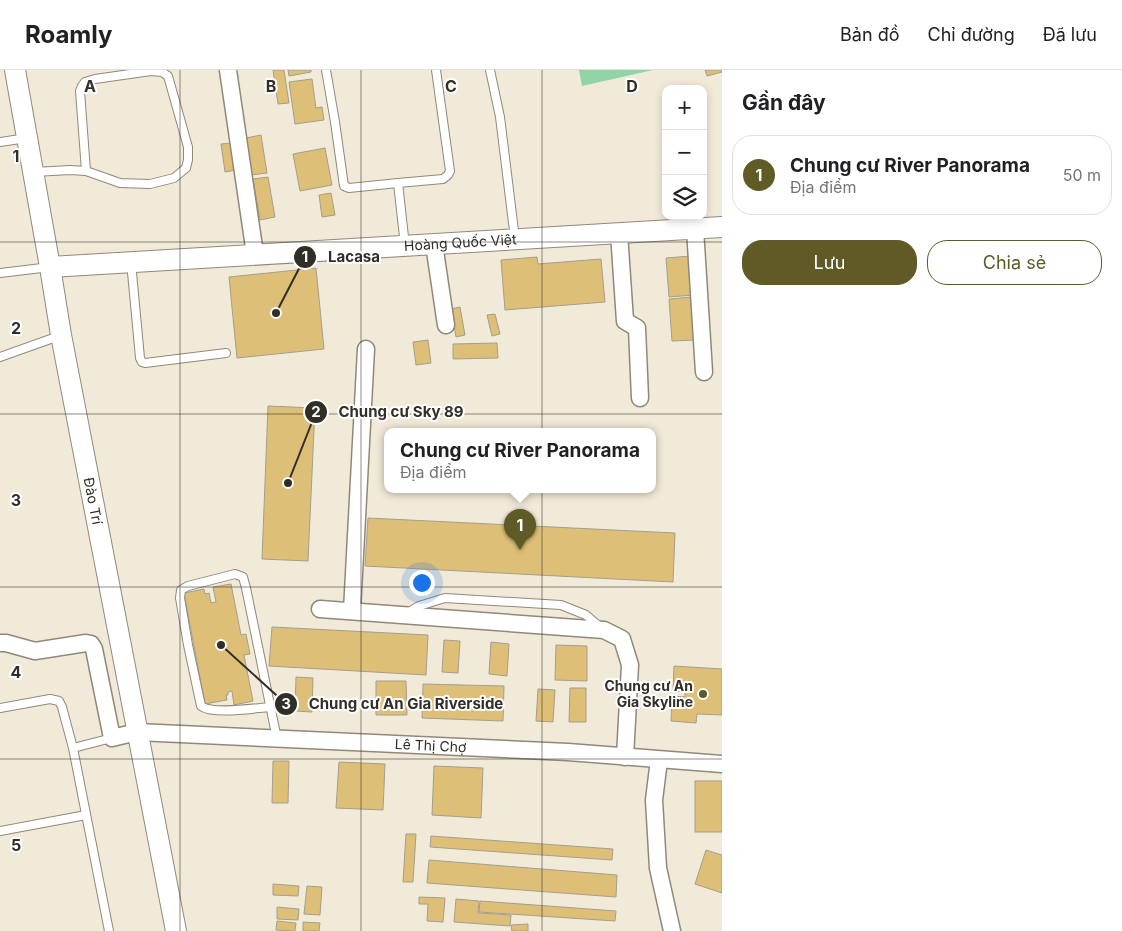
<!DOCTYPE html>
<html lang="vi">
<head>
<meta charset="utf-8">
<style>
	:root { --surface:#fff; --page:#f2f2f2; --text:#202124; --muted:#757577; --line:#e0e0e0; --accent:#5f5a26 }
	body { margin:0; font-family:Inter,sans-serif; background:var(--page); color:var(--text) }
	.controls { position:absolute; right:15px; top:15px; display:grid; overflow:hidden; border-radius:10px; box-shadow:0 2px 8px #0003 }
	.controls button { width:45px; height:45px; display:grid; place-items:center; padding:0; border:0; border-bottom:1px solid var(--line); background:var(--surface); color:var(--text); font:25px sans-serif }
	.you { position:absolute; left:421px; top:512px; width:18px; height:18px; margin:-12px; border:4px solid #fff; border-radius:50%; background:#1a73e8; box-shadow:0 0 0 8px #1a73e833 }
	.badge { display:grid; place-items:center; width:32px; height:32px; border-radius:50%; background:var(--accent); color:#fff; font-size:16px; font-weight:700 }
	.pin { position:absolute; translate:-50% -41px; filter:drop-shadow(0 1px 2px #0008) }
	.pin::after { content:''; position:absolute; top:26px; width:18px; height:15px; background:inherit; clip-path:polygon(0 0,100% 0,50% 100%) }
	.popup { position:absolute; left:384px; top:358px; width:272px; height:65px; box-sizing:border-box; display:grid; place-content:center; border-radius:10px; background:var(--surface); filter:drop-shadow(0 1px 4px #0005); font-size:16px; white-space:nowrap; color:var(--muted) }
	.popup b { font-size:19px; color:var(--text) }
	.popup::after { content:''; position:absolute; left:50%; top:100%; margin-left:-10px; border:10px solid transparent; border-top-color:var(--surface) }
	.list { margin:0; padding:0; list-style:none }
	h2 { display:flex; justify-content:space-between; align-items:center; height:65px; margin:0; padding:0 20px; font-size:21px }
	h2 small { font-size:16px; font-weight:400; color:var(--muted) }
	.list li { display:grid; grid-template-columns:32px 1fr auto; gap:15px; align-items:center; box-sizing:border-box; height:80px; margin:0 10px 10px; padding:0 10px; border:1px solid var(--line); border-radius:20px }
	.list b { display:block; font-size:19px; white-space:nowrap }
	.list p { margin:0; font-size:16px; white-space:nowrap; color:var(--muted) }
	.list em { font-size:16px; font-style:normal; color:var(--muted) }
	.actions { display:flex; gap:10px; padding:15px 20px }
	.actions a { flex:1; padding:11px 0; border:1px solid var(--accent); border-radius:20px; text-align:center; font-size:18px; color:var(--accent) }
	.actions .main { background:var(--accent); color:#fff }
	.icon { flex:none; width:28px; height:28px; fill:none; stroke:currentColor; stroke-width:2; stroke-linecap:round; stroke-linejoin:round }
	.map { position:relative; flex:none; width:722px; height:861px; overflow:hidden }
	header { display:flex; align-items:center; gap:30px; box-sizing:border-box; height:70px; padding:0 25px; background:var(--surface); border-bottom:1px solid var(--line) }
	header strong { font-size:24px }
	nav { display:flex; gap:28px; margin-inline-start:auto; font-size:18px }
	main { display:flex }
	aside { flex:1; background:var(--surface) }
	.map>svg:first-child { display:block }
</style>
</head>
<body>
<header>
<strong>Roamly</strong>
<nav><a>Bản đồ</a><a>Chỉ đường</a><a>Đã lưu</a></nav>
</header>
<main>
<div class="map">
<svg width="722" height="861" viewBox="0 0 722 861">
	<rect width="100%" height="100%" fill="#f2ead9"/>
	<path fill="#93d4a6" d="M579,0h74l-71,16z"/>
	<g fill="#ddbf77" stroke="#a59e8e">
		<path d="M273,0h11l5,33 -11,1z"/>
		<path d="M288,0h23v2l-22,4z"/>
		<path d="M705,0h17v2l-15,4z"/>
		<path d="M312,9l4,29 6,-1 2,13 -29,4 -6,-42z"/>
		<path d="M261,65l6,38 -16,2 -5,-37z"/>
		<path d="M232,73l4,27 -11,2 -4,-28z"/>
		<path d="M325,78l7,37 -32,6 -7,-37z"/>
		<path d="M268,107l7,40 -15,3 -7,-41z"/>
		<path d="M331,123l4,22 -13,2 -3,-22z"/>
		<path d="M691,186l3,39 -25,2 -3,-39z"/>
		<path d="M537,187l1,7 63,-5 4,43 -100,8 -4,-50z"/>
		<path d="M316,198l8,81 -87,9 -8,-81z"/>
		<path d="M692,227l3,43 -23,1 -3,-42z"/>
		<path d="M460,237l5,28 -9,2 -5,-28z"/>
		<path d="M495,244l5,20 -8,2 -5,-21z"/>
		<path d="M428,270l3,23 -15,2 -3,-23z"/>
		<path d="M497,273l1,15 -45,1v-15z"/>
		<path d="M268,336l47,2 -7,153 -46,-2z"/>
		<path d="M368,448l307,15 -2,49 -308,-16z"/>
		<path d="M231,514l10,51 5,-1 4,20 -6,1 9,46 -19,4 -2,-14 -4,1v3h-2l1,5 -22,4 -21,-111 20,-4 1,5 4,-1 2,10 5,-1 -3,-15z"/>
		<path d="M272,557l156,8 -2,40 -157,-9z"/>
		<path d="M444,570l16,1 -2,32 -16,-1z"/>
		<path d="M491,572l18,2 -2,32 -18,-2z"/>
		<path d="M556,575l31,1v35l-32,-1z"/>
		<path d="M674,596l48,3v46l-25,-1 -1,9 -25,-2 1,-25 13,1v-5l-12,-1z"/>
		<path d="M296,607l17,1 -1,34 -17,-1z"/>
		<path d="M376,611h30l1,34h-31z"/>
		<path d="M423,614l81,2 -1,35 -81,-3z"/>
		<path d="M570,618h16v34h-17z"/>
		<path d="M538,619l17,1 -2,32 -17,-1z"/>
		<path d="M273,691h16l-1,42h-16z"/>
		<path d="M339,692l46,2 -2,46 -47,-2z"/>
		<path d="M434,696l49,2 -2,50 -49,-3z"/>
		<rect x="695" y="711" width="27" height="51"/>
		<path d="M406,764h10l-3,48h-10z"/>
		<path d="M431,766l182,13 -1,11 -182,-13z"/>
		<path d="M706,780l16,5v38l-27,-9z"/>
		<path d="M429,790l188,15 -1,22 -189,-14z"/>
		<path d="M273,814l26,2 -1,10 -25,-1z"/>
		<path d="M307,816l15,1 -2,28 -16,-1z"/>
		<path d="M419,827l26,1 -2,24 -16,-1 1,-17h-9z"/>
		<path d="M456,829l23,2 -1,12 33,2 -1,11 -56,-4z"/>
		<path d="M480,831l136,10 -1,10 -136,-9z"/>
		<path d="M277,837l22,2 -1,11 -21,-1z"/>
		<path d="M277,851l19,2 -1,8 -19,-1z"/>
		<path d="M303,852l17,1 -1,8h-16z"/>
		<path d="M528,854v7h-16l-1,-6z"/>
	</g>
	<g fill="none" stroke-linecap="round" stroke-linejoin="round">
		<defs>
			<g id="service">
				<path d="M326,0l9,52 9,64 5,2 49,-5"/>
				<path d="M490,0l10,47 15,122"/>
				<path d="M0,72l27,-4"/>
				<path d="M34,102l36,-2 16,1 34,12 30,1 24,-6 12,-10 2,-8v-13l-20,-71 -6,-4 -11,-1 -56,8 -10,3 -3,4 -2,5 6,80"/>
				<path d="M405,176l-7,-63 45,-4 5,-4 2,-4 -14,-101"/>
				<path d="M131,192l8,85 1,11 2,4 3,1 81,-10"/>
				<path d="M0,203l50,-6"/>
				<path d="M0,287l59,-21"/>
				<path d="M409,542l10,-6 26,-8 116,7 25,10 14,12"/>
				<path d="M270,637c-15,1 -57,8 -69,-1l-13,-61 -8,-47 1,-8 7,-4 47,-12 8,3 3,11 31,151"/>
				<path d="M0,638l50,-9 9,2 3,6 11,41 39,-10"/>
				<path d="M73,678l36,183"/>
				<path d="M0,761l86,-16"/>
			</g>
			<g id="minor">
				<path d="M228,0l27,184"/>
				<path d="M695,159l9,143"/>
				<path d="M619,163l6,88 12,7 3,70"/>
				<path d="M434,174l12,81"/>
				<path d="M320,539l284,21 18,9 8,26 -5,92"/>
				<path d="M352,541l14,-262"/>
				<path id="s1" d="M0,573h6l29,8 51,-8 5,1 3,5 18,89 25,-6 431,20 154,12"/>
				<path d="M659,690l-5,40 4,68 14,63"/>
			</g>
			<g id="tertiary">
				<path id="s2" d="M15,0l35,197 11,68 115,596"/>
				<path id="s3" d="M50,197l672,-40"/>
			</g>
		</defs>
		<use href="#service" stroke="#908979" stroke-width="10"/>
		<use href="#minor" stroke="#908979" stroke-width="19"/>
		<use href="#tertiary" stroke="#908979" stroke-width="22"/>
		<use href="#service" stroke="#fff" stroke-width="8"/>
		<use href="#minor" stroke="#fff" stroke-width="16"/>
		<use href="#tertiary" stroke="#fff" stroke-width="20"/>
	</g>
	<path fill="none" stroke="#312e27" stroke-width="1" stroke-opacity="0.55" d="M180,0v861M361,0v861M542,0v861M0,172h722M0,344h722M0,517h722M0,689h722"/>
	<circle fill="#5f5a26" stroke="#fff" stroke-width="2" cx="703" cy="624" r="5"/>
	<g text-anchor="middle" stroke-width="4" stroke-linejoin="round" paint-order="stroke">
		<g font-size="14" fill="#312e27" stroke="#fff">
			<text dy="5" stroke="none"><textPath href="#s3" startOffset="411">Hoàng Quốc Việt</textPath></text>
			<text dy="5" stroke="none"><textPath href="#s2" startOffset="438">Đào Trí</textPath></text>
			<text dy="5" stroke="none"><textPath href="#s1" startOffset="509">Lê Thị Chợ</textPath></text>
		</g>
		<g font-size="14" font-weight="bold" fill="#312e27" stroke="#fff" text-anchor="end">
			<text x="693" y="621">Chung cư An<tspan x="693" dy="16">Gia Skyline</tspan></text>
		</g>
	</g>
	<g font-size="16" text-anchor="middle" font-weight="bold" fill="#312e27" stroke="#fff" stroke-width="4" stroke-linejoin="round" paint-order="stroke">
		<text x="90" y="22">A</text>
		<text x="271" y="22">B</text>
		<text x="451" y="22">C</text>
		<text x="632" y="22">D</text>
		<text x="16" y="92">1</text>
		<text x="16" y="264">2</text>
		<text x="16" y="436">3</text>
		<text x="16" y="608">4</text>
		<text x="16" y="781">5</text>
	</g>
	<path fill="none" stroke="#312e27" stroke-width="2" d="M276 243L305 187M288 413L316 342M221 575L286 634"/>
	<g fill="#312e27" stroke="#fff" stroke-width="2">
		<circle cx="276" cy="243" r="5"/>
		<circle cx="288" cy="413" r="5"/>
		<circle cx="221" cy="575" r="5"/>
		<circle cx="305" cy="187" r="12"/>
		<circle cx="316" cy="342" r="12"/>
		<circle cx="286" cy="634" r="12"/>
	</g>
	<g font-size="15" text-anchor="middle" font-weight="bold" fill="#fff">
		<text x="305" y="192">1</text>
		<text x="316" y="347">2</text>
		<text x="286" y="639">3</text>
	</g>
	<g font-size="15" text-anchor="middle" font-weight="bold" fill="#312e27" stroke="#fff" stroke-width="4" stroke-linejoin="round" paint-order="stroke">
		<text x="354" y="192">Lacasa</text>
		<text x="401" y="347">Chung cư Sky 89</text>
		<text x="406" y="639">Chung cư An Gia Riverside</text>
	</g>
</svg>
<div class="controls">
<button>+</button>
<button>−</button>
<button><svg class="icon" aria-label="layers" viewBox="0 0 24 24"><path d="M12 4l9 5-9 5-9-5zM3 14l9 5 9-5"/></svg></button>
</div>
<div class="you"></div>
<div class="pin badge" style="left:520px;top:480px">1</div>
<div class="popup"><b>Chung cư River Panorama</b>Địa điểm</div>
</div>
<aside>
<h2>Gần đây<small></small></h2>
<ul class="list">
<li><span class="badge">1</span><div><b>Chung cư River Panorama</b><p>Địa điểm</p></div><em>50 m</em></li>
</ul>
<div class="actions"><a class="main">Lưu</a><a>Chia sẻ</a></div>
</aside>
</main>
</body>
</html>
